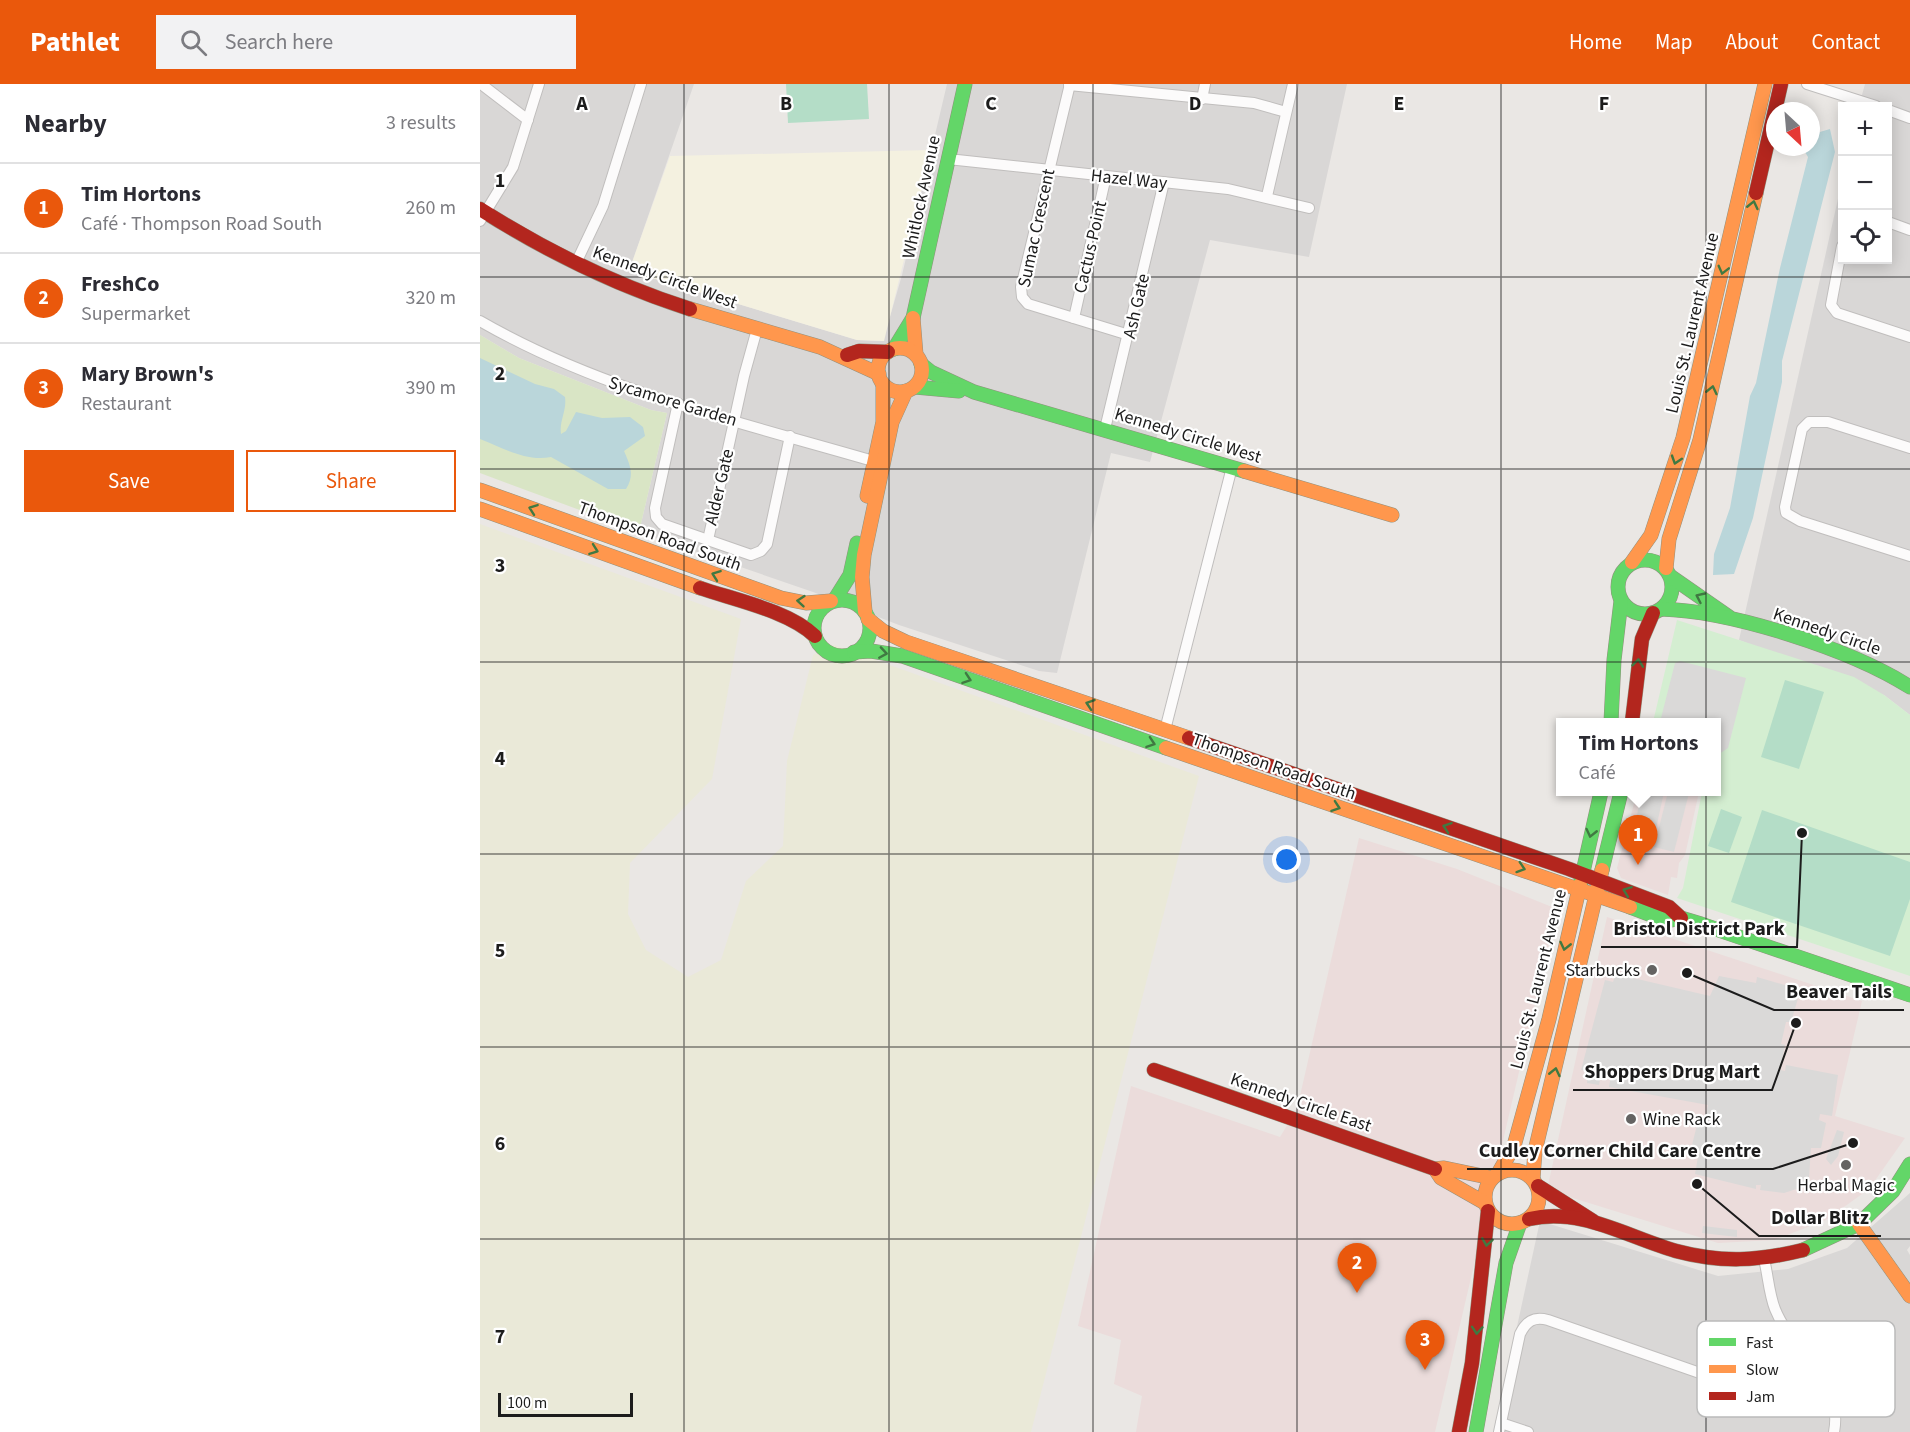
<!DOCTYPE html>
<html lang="en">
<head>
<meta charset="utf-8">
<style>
	:root { --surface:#fff; --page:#f2f2f3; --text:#2b2b33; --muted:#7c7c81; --line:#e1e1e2; --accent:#ea580c }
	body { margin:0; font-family:"Source Sans 3",sans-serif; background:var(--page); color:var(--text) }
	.controls { position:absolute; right:18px; top:18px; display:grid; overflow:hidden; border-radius:0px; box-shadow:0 3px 15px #0003 }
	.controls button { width:54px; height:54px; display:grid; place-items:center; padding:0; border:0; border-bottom:2px solid var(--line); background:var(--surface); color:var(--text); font:30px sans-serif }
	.compass { position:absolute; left:1286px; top:18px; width:54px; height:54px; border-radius:50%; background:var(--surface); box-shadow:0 3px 15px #0003; rotate:154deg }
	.scale { position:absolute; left:18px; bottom:15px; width:135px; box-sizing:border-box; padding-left:6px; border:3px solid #1c1c1c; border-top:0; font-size:16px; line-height:21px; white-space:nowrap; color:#1c1c1c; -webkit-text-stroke:4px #fff; paint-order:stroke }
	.you { position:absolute; left:807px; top:776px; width:21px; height:21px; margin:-15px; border:4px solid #fff; border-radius:50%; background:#1a73e8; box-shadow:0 0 0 9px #1a73e833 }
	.badge { display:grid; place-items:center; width:39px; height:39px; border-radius:50%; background:var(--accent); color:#fff; font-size:20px; font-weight:700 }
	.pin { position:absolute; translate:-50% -50px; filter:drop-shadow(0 2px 3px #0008) }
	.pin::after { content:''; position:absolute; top:32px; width:21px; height:18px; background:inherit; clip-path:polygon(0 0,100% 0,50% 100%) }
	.popup { position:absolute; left:1076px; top:634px; width:165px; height:78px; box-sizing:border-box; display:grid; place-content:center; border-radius:0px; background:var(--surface); filter:drop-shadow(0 2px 4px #0005); font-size:20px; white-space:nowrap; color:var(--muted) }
	.popup b { font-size:22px; color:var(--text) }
	.popup::after { content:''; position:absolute; left:50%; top:100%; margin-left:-12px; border:12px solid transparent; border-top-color:var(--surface) }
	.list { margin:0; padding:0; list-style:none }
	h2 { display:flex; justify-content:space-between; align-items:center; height:78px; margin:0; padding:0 24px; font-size:26px }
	h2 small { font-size:20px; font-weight:400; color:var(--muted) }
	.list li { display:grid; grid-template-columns:39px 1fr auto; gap:18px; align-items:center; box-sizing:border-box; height:90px; padding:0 24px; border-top:2px solid var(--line) }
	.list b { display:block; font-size:22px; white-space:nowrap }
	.list p { margin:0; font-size:20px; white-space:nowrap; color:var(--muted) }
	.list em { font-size:20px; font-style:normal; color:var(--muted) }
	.actions { display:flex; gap:12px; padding:18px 24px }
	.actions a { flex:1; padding:14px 0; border:2px solid var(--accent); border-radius:0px; text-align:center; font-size:21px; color:var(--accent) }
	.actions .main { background:var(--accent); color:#fff }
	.icon { flex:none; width:33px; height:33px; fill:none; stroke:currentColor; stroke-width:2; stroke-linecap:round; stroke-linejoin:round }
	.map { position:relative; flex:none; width:1430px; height:1348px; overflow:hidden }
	header { display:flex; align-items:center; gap:36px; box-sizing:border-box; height:84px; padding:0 30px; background:var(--accent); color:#fff }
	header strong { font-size:28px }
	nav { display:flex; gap:33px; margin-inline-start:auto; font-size:21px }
	.search { width:420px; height:54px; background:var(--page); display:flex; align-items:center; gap:15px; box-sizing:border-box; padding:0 21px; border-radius:0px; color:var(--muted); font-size:22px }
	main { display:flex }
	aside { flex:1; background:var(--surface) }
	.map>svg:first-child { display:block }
</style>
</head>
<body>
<header>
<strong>Pathlet</strong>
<div class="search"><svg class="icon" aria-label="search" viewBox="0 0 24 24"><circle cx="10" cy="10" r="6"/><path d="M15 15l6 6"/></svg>Search here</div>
<nav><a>Home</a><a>Map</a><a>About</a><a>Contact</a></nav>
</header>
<main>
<aside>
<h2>Nearby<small>3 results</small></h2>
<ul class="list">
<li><span class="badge">1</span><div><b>Tim Hortons</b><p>Café · Thompson Road South</p></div><em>260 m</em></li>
<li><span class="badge">2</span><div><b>FreshCo</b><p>Supermarket</p></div><em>320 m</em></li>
<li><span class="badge">3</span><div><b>Mary Brown's</b><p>Restaurant</p></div><em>390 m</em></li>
</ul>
<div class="actions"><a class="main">Save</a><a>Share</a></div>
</aside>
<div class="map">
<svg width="1430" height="1348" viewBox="0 0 1430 1348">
	<rect width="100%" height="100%" fill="#eae7e4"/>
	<g fill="#d9d7d6">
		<path d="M0,0h214l-65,187 228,69 26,1 19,-66 45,-191h400l-38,173 -99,-17 -60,222 -39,-9 -54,220 -18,-2 -140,-46 -86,-33 -174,-60 28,-119 -16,-3 -132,-52 -39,-23z"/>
		<path d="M1385,0h45v631l-26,-20 -145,-55 103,-459v79h46v-154h-29z"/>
		<path d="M1430,1109v53l-3,4 3,5v177h-416l46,-211 178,55 70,-7 59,-21z"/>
	</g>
	<g fill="#ebdcdb">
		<path d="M1157,708h62l-14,63 -6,8 -2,15 -6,-1 -3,18 -47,-17 -4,-10z"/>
		<path d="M879,754l98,31 100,40 -122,523h-299l6,-36 -28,-12 7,-44 -43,-14 53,-240 149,51 17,-28z"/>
		<path d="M1127,833l255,84 -27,115 70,22 -36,51 -43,31 -52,20 -56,3 -171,-53z"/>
	</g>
	<path fill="#f4f1e0" d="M451,66l-47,191 -27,-1 -228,-69 41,-115z"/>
	<path fill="#eae9d8" d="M0,440l261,95 -29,160 -82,84 -2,51 18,36 42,27 33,-17 25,-79 37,-35 4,-85 26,-106 21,-10 365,131 -168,656h-551z"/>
	<path fill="#d9e5c5" d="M0,251l39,23 132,52 16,3 -28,119 -159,-59z"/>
	<path fill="#d4eed1" d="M1197,536l177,57 30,18 26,20v261l-233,-78 6,-10 19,-96h14v-70h-63z"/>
	<g fill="#b4ddc7">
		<path d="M306,0h81l2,35 -81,4z"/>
		<path d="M1305,596l39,12 -25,77 -38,-12z"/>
		<path d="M1241,725l21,8 -13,36 -21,-7z"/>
		<path d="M1282,726l148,52v37l-20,57 -159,-54z"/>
	</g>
	<g fill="#dad9d8">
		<path d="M1200,577l66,17 -18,70 -9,6 -3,1v-33h-56l15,-59z"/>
		<path d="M1162,708h22l-12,55 -21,-5z"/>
		<path d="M1188,708l21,1 -15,59 -20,-5z"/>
		<path d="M1136,890l94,22 9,-20 37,7 1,-6 38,11 -2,5 6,2 -8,27h-5l-5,22 4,1 -5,25 5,1 1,-6 52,10 -6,41 -12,-2 -1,6 7,3 -5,25h-10l-2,30 3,6 -28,9 -24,-3 1,-5h-5v4l-61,-15 4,-23 -8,-2 6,-24 6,2 5,-22 -99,-18 2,-12 -10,-1 -2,11 -12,-2 1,-12 -7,-1 24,-90 8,2z"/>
		<path d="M1357,1046l7,2 -6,24 -7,9 -5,-6z"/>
		<path d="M1223,1142l34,4v7l-35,-4z"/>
	</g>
	<g fill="#bad6da">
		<path d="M1350,45l5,23 -53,209v21l-29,136 -19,56 -21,1 1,-21 16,-46 20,-112 6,-13 24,-115 28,-111 -3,-5 2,-5h4l2,-13z"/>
		<path d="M0,274l55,26 19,5 11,8c2,14 -6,24 -4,37l5,-3 10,-19 26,6 28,-1 13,10 2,9 -21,15c6,14 11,24 2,38h-18l-57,-32c-25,5 -48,-9 -71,-18z"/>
	</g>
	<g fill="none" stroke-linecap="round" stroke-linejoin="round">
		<defs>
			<g id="street">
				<path d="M1,0l47,36"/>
				<path d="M590,0l-49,203 1,10 6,7 101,31"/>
				<path d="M1327,0l69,22"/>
				<path d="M589,1l185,18 32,9"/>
				<path d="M722,15l3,-15"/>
				<path d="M1408,26l22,8"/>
				<path d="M468,75l280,30 81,19"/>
				<path d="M787,112l26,-112"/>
				<path d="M0,137l33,-54 26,-83"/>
				<path d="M1408,138l22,8"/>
				<path d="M1362,162l-11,59 6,8 73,24"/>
				<path d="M96,179l27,-57 38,-122"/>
				<path d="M594,234l32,-142"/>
				<path d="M0,237c123,71 264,102 400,142"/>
				<path d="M198,319l-23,105 1,9 6,7 89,31 10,-4 6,-7 23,-108"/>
				<path d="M625,345l59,-247"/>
				<path d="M1430,364l-82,-26h-19l-7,7 -17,78 1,6 14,8 110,35"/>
				<path d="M228,456l36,-164 13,-47"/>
				<path d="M685,646l67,-263"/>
				<path d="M1284,1175c4,16 5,35 11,50 17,43 69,71 59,123"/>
				<path d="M1021,1339l27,9"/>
				<path d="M1019,1348l21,-98c6,-12 13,-18 28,-14l169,59c39,1 53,-11 83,-33"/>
			</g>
			<g id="fast">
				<path d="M414,265l19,-31 52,-234"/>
				<path d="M441,280l10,8 43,20 270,79"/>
				<path d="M435,303l44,4"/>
				<circle cx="1165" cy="503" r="27"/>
				<path d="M1190,492l59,41"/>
				<path d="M355,515l15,-24 7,-32"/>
				<circle cx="362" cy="544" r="28"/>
				<path d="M1181,525c71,2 189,40 249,78"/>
				<path d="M374,568l17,-1 31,5 264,92"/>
				<path d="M1131,638l3,-62 7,-59"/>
				<path d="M1122,786l19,-78"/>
				<path d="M1100,801l21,-93"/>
				<path d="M1150,823l37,14 14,-3 20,6 209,71"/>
				<path d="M1323,1166l56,-26 34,-33 17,-27"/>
				<path d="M996,1348l30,-169 14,-40"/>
			</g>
			<g id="slow">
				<path d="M210,225l130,38 59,27"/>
				<path d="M433,234l3,37"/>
				<circle cx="420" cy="286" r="22"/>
				<path d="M764,387l148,44"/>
				<path d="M0,406l301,108 25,5 25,-2"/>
				<path d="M387,412l16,-74v-38"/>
				<path d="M0,425l220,79"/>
				<path d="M1152,478l19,-27 32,-97 82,-354"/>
				<path d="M1186,484l3,-29 31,-99 56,-247"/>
				<path d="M385,528l-3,-35 2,-22 28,-133 14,-31"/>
				<path d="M388,535l15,12 23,11 283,96"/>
				<path d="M686,664l464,159"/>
				<circle cx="1032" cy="1113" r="27"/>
				<path d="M1019,1088l15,-26 35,-127 31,-134"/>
				<path d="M1053,1094l2,-27 67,-281"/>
				<path d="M1005,1119l-44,-25 -6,-9 9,-1 48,10"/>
				<path d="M1379,1140l51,72"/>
			</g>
			<g id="jam">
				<path d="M1276,109l25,-109"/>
				<path d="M0,125c66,42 135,76 210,100"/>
				<path d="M367,271l12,-4 29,1"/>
				<path d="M220,504c35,12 89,23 115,48"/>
				<path d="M1152,638l10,-83 11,-26"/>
				<path d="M709,654l380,131 100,38 12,11"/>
				<path d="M674,986l281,99"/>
				<path d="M1058,1102l55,35"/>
				<path d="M1049,1135c52,-12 98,18 147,32 45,12 83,10 127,-1"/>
				<path d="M979,1348l13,-69 16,-152"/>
			</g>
		</defs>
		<use href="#street" stroke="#c0bebd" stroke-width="12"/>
		<use href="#fast" stroke="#91917e" stroke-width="15"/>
		<use href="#slow" stroke="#91917e" stroke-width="15"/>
		<use href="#jam" stroke="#91917e" stroke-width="15"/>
		<use href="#street" stroke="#fcfbfb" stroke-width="10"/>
		<use href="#fast" stroke="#63d668" stroke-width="14"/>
		<use href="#slow" stroke="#ff974d" stroke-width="14"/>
		<use href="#jam" stroke="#b3261e" stroke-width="14"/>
	</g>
	<defs><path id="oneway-chevron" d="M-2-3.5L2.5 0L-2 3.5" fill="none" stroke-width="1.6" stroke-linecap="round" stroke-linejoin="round" transform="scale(1.5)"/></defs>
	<g stroke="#407942">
		<use href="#oneway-chevron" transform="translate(1273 121) rotate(-77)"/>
		<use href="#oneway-chevron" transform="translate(1243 186) rotate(104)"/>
		<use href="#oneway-chevron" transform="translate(1232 306) rotate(-77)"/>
		<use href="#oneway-chevron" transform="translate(1196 376) rotate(108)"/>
		<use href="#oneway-chevron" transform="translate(53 425) rotate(-160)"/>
		<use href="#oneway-chevron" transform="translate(114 466) rotate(20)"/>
		<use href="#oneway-chevron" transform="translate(236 491) rotate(-160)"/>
		<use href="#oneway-chevron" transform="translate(1220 513) rotate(-155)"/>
		<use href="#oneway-chevron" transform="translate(321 517) rotate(-175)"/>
		<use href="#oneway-chevron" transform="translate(403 569) rotate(9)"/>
		<use href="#oneway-chevron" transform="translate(1158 579) rotate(-83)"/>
		<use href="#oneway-chevron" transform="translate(487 595) rotate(19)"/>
		<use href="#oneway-chevron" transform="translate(610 620) rotate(-161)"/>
		<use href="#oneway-chevron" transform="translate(671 659) rotate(19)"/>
		<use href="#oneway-chevron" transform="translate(856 723) rotate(19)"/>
		<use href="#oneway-chevron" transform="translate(967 743) rotate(-161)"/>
		<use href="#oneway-chevron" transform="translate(1111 749) rotate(103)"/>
		<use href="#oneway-chevron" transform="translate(1041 784) rotate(18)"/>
		<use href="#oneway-chevron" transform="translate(1147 807) rotate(-159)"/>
		<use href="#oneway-chevron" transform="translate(1085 862) rotate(103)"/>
		<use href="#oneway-chevron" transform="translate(1075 988) rotate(-77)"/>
		<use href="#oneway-chevron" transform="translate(1007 1158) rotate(99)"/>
		<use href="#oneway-chevron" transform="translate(997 1246) rotate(94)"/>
	</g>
	<path fill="none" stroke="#1c1c1c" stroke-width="1.5" stroke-opacity="0.55" d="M204,0v1348M409,0v1348M613,0v1348M817,0v1348M1021,0v1348M1226,0v1348M0,193h1430M0,385h1430M0,578h1430M0,770h1430M0,963h1430M0,1155h1430"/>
	<g fill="#646362" stroke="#fff" stroke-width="2">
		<circle cx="1172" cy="886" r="6"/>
		<circle cx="1151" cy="1035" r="6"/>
		<circle cx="1366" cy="1081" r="6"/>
	</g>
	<g text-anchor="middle" stroke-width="4.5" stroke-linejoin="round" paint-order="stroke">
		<g font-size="18" fill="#1c1c1c" stroke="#fff">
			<text transform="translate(649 95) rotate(6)" y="6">Hazel Way</text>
			<text transform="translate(441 113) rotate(-78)" y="6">Whitlock Avenue</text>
			<text transform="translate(556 144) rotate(-78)" y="6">Sumac Crescent</text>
			<text transform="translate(610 163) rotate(-77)" y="6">Cactus Point</text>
			<text transform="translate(185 193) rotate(20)" y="6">Kennedy Circle West</text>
			<text transform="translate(656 222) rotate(-77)" y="6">Ash Gate</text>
			<text transform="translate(1212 239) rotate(-77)" y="6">Louis St. Laurent Avenue</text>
			<text transform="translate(193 317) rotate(17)" y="6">Sycamore Garden</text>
			<text transform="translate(708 351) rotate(17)" y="6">Kennedy Circle West</text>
			<text transform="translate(239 403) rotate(-77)" y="6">Alder Gate</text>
			<text transform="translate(180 452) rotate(20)" y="6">Thompson Road South</text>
			<text transform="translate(1347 547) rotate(19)" y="6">Kennedy Circle</text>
			<text transform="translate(794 682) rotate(19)" y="6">Thompson Road South</text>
			<text transform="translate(1058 895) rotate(-76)" y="6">Louis St. Laurent Avenue</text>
			<text transform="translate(821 1018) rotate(19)" y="6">Kennedy Circle East</text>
		</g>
		<g font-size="18" fill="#1c1c1c" stroke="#fff" text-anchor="end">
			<text x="1160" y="892">Starbucks</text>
			<text x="1163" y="1041" text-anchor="start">Wine Rack</text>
			<text x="1366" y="1107" text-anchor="middle">Herbal Magic</text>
		</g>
	</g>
	<rect x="1217" y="1237" width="198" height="96" rx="9" fill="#fff" stroke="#bbb" stroke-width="1.5"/>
	<rect x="1229" y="1254" width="27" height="8" fill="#63d668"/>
	<rect x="1229" y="1281" width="27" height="8" fill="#ff974d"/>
	<rect x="1229" y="1308" width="27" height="8" fill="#b3261e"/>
	<g font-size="16" fill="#1c1c1c">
		<text x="1266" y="1264">Fast</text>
		<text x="1266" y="1291">Slow</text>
		<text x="1266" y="1318">Jam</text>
	</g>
	<g font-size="20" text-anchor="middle" font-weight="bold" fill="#1c1c1c" stroke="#fff" stroke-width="4.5" stroke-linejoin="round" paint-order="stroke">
		<text x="102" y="26">A</text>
		<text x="306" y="26">B</text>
		<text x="511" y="26">C</text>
		<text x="715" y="26">D</text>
		<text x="919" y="26">E</text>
		<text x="1124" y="26">F</text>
		<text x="20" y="103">1</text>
		<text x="20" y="296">2</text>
		<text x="20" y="488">3</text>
		<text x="20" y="681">4</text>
		<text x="20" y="873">5</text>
		<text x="20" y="1066">6</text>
		<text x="20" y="1259">7</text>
	</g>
	<path fill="none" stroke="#1c1c1c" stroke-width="2" d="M1322 749L1317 863H1121M1207 889L1294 926H1424M1316 939L1292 1006H1093M1373 1059L1293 1085H987M1217 1100L1279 1152H1401"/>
	<g fill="#1c1c1c" stroke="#fff" stroke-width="2">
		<circle cx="1322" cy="749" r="6"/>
		<circle cx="1207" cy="889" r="6"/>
		<circle cx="1316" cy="939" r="6"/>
		<circle cx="1373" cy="1059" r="6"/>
		<circle cx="1217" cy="1100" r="6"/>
	</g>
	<g font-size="20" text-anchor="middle" font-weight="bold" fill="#1c1c1c" stroke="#fff" stroke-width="4.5" stroke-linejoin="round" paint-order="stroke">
		<text x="1219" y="851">Bristol District Park</text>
		<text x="1359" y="914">Beaver Tails</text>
		<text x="1192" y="994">Shoppers Drug Mart</text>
		<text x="1140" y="1073">Cudley Corner Child Care Centre</text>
		<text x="1340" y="1140">Dollar Blitz</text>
	</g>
</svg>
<div class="controls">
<button>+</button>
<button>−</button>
<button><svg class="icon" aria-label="locate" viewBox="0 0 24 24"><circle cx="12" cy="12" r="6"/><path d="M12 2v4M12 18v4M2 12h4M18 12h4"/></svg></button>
</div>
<svg class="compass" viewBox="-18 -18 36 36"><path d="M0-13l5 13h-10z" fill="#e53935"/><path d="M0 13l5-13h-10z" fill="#7c7c81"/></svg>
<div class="scale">100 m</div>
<div class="you"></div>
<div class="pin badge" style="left:1158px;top:781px">1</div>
<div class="popup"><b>Tim Hortons</b>Café</div>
<div class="pin badge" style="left:877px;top:1209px">2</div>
<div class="pin badge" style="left:945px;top:1286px">3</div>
</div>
</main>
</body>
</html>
